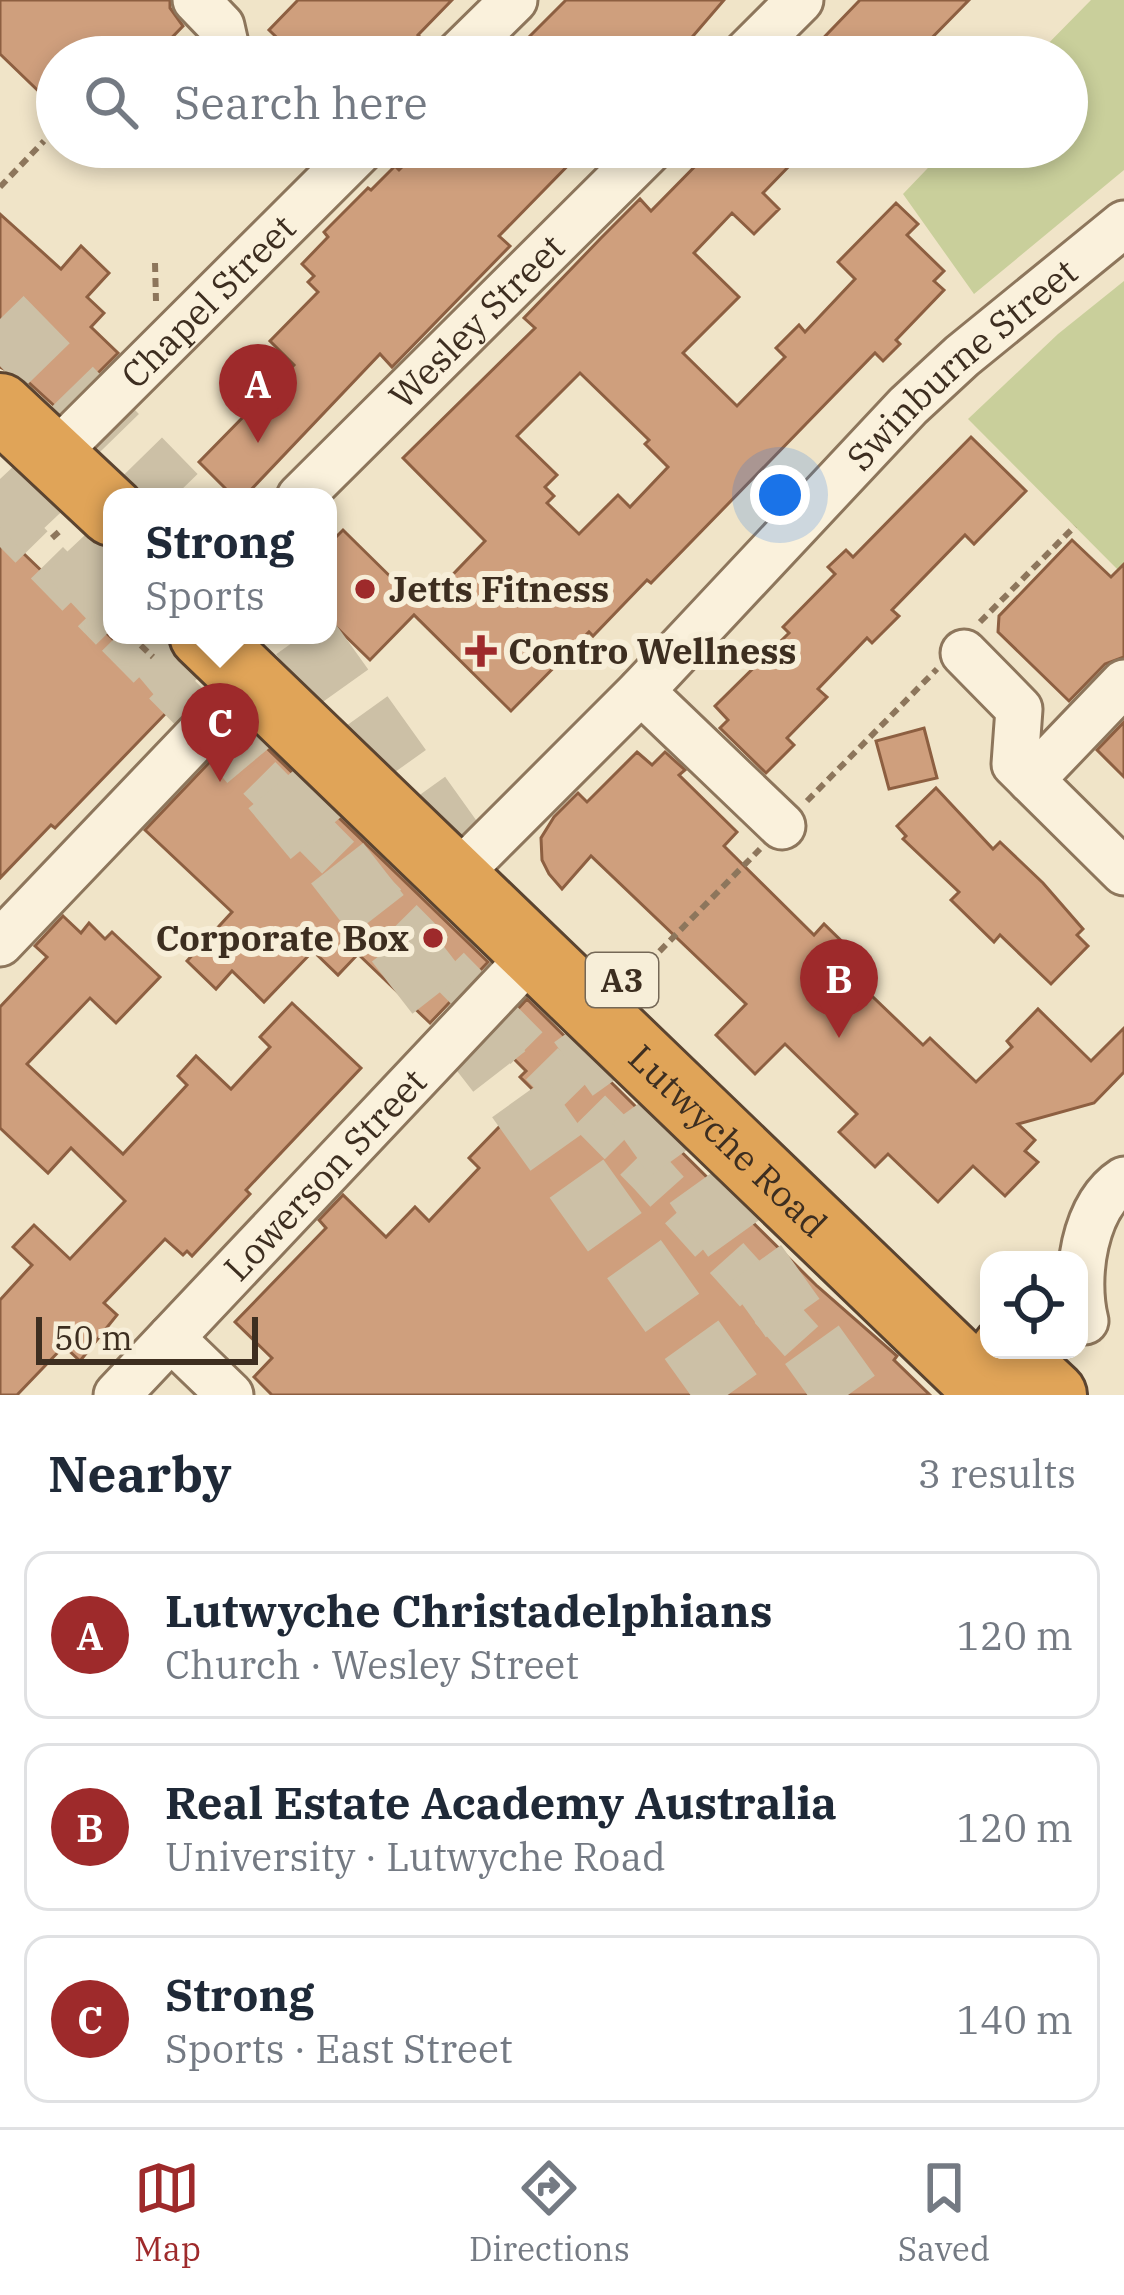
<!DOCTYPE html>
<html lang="en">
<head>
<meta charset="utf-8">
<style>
	:root { --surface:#fff; --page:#f2f2f3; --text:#1f2937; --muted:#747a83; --line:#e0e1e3; --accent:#9e2a2b }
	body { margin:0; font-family:"IBM Plex Serif",serif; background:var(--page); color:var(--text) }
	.controls { position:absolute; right:36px; bottom:36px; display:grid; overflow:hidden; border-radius:24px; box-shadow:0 6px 18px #0003 }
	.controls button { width:108px; height:108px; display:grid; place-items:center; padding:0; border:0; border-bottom:3px solid var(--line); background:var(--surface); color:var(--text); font:60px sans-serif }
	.scale { position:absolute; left:36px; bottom:30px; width:222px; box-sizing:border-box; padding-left:12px; border:6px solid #3d2e20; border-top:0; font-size:33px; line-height:42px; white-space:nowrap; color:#3d2e20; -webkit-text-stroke:9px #f7eed8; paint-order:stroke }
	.you { position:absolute; left:780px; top:495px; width:42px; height:42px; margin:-30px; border:9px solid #fff; border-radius:50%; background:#1a73e8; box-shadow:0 0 0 18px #1a73e833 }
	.badge { display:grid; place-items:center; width:78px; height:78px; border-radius:50%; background:var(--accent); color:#fff; font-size:39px; font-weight:700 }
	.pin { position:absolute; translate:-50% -99px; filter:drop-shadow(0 3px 6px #0008) }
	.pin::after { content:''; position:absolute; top:63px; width:42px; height:36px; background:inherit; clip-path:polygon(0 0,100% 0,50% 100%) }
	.popup { position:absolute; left:103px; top:488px; width:234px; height:156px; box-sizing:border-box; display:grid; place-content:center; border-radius:24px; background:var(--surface); filter:drop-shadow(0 3px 9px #0005); font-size:39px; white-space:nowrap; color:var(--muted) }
	.popup b { font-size:45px; color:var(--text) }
	.popup::after { content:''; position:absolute; left:50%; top:100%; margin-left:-24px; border:24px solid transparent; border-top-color:var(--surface) }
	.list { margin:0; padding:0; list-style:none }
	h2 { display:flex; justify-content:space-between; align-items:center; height:156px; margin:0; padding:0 48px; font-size:51px }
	h2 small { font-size:39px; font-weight:400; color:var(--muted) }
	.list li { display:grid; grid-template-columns:78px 1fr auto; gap:36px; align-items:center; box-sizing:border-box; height:168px; margin:0 24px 24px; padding:0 24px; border:3px solid var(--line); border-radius:24px }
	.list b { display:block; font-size:45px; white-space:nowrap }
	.list p { margin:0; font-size:39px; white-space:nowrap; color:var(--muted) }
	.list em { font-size:39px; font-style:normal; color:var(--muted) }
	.icon { flex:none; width:66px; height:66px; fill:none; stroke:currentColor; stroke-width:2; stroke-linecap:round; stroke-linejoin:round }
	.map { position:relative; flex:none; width:1124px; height:1395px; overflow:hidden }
	.search { position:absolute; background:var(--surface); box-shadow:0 6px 18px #0003; left:36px; right:36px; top:36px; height:132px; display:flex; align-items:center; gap:30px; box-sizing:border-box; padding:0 42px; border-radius:66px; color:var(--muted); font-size:45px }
	.sheet { height:732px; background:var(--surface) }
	nav { display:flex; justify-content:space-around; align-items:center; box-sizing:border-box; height:168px; border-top:3px solid var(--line); background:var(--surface); font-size:33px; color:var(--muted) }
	nav a { display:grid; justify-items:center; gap:6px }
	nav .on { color:var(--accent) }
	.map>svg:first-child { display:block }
</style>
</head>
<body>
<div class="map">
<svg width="1124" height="1395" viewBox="0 0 1124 1395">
	<rect width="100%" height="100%" fill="#f0e4c8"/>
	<g fill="#c9cf9b">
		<path d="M1091,0h33v170l-150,124 -71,-100 45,-47h119v-90h-32z"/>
		<path d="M1124,281v295l-156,-157 90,-85z"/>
	</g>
	<g fill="#cf9f7d" stroke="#8d5f41" stroke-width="3" fill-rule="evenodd">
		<path d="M0,0h170v8l13,18 -30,31h-96v52l-57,-55z"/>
		<path d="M298,0h154l-34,35 13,13 -1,9h-22l-14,-13 -12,13h-85l-28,-27z"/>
		<path d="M566,0h158l-49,57h-132l-17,-17z"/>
		<path d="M860,0h109l-56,57h-108z"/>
		<path d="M422,147h164l-87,89 11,10 -118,121 -12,-13 -136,143h-10l-35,-35 95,-97 -24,-24 48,-49 -10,-10 6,-6 -12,-12 26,-27 -4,-5 44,-44 3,2 24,-24 4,4z"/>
		<path d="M714,147h65l14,15 -30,31 16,16 -25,25 -22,-21 -38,40 45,44 -56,56 54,53 48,-49 -9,-9 23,-23 6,7 50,-53 -17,-17 58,-59 22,21 -11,11 37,36 -10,10 10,9 -48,50 4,4 -17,17 -8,-8 -224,230 -4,-3 -54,56 -4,-4 -78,79 -97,-96 -44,45 -42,-41v-74l15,-15 66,65 12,-12 12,12 52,-54 -82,-83 132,-130 -11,-10 77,-80 39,-39 11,12zM580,373l69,67 -4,4 23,23 -38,40 -12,-12 -39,39 -32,-31 7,-7 -9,-9 12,-12 -40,-39z"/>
		<path d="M0,214l61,55 20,-23 28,27 -22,24 17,16 -13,14 27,26 -58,58 -34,-31 -26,-13z"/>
		<path d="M971,437l55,54 -52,53 -9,-9 -73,75 7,6 -27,27 -5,-5 -49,51 9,8 -40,41 7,7 -28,28 -46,-45 8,-8 -13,-14 74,-73 -6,-6 52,-53 -7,-7 18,-17 7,7z"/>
		<path d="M0,531l165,158 2,23 -112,116 -4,-3 -51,53z"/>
		<path d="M1072,540l39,37 13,-13v93l-19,7 -36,37 -71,-69 1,-16z"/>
		<path d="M1124,722v55l-27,-27z"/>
		<path d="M244,726l244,236 -58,61 -72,-69 -20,21 -25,-24 -49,51 -32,-31 -16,18 -29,-28 45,-49 -87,-82z"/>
		<path d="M924,728l13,50 -48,11 -13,-48z"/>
		<path d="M637,752l15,13 13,-13 20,18 -6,5 58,57 -13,14 90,89 10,-11 38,37 -13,13 74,71 7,-7 46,44 36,-35 -5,-6 31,-32 53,52 33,-33v44l-30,31 -76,21 17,16 -10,11 13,11 -33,34 -32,-30 -35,36 -50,-48 -13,13 -36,-35 18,-18 -72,-70 -30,30 -39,-39 30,-31 -155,-148 -29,33 -13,-15 -7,-14 -1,-22 13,-21 24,-24 9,9z"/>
		<path d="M936,788l57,61 7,-7 43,41 40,46 -6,6 11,11 -37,38 -51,-49 -6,7 -43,-42 8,-8 -56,-53 3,-3 -9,-10z"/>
		<path d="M63,916l18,17 8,-10 16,16 7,-7 48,45 -44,46 -26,-25 -63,66 96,90 64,-69 -9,-9 18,-20 35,33 39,-42 -10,-10 32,-34 69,65 -115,122 4,4 -58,62 -5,-5 -4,4 -18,-16 -61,64 13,12 -37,46 -16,-15 -47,49h-17v-95l32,-35 -19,-18 21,-22 36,34 55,-58 -54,-53 -23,25 -48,-45v-121l47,-50 -12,-11z"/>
		<path d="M527,999l290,287 80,70 -3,4 36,35h-658l-18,-18 18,-19 -37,-36 91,-94 -7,-8 24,-25 43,42 29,-30 14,14 50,-53 -10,-10 65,-67 -14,-14 6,-6 -34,-34z"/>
	</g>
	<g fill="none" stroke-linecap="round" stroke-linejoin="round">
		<g stroke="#ccc0a6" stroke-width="45" stroke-dasharray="45 22" stroke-linecap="butt">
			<path d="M0,515l112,114"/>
			<path d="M118,635l533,539 199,221"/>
		</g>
		<g stroke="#ccc0a6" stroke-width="66" stroke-dasharray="66 33" stroke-linecap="butt">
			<path d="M0,319l174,178"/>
			<path d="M0,479l112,119"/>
			<path d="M147,635l190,228 172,221 222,311"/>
			<path d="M303,635l169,236"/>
			<path d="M581,1023l267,372"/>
		</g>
		<defs>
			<g id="minor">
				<path d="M196,0l25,26 7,31"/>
				<path d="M456,57l58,-57"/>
				<path d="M743,57l57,-57"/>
				<path id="s1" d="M51,458l312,-311"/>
				<path id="s2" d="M300,497l352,-350"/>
				<path d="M964,653l55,56 -4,55 109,108"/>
				<path d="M641,691l141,135"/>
				<path d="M1031,780l93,-97"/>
				<path id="s3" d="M456,876l185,-185 267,-285 54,-50 162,-132"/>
				<path d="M0,943l250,-262"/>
				<path d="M1085,1321c-11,-44 -1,-115 39,-141"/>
				<path d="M171,1338l59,57"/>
				<path id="s4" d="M117,1395l417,-442"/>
			</g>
			<g id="highway">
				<path d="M0,407l112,105"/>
				<path id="s5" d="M203,635l789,760"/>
				<path d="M1005,1350l48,45"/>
			</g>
		</defs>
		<use href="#minor" stroke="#8d765c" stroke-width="51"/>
		<use href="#highway" stroke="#5b4430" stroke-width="72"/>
		<g stroke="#8d765c" stroke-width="6" stroke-dasharray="9 6" stroke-linecap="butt">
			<path d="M0,187l44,-46"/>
			<path d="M155,263l1,38"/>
			<path d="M52,538l10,-9"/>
			<path d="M980,622l95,-96"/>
			<path d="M130,635l23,22"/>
			<path d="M807,801l130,-132"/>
			<path d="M649,962l111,-113"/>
		</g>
		<use href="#minor" stroke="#faf1dc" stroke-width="45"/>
		<use href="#highway" stroke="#e0a458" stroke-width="66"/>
	</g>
	<g fill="#9e2a2b" stroke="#f7eed8" stroke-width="4.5">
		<circle cx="365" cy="589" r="12"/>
		<path d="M475 633h12v12h12v12h-12v12h-12v-12h-12v-12h12z"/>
		<circle cx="433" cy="938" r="12"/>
	</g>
	<g text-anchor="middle" stroke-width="12" stroke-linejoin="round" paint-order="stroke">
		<rect fill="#f7eed8" stroke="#756857" stroke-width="3" x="586" y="953" width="72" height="54" rx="9"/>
		<g font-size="33" font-weight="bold" fill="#3d2e20">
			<text x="622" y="992">A3</text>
		</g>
		<g font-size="36" fill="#3d2e20" stroke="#f7eed8">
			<text dy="13" stroke="none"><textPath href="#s1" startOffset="222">Chapel Street</textPath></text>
			<text dy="13" stroke="none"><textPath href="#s2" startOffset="249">Wesley Street</textPath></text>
			<text dy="13" stroke="none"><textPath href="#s3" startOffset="720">Swinburne Street</textPath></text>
			<text dy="13" stroke="none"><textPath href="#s5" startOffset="729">Lutwyche Road</textPath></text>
			<text dy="13" stroke="none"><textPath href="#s4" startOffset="303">Lowerson Street</textPath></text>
		</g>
		<g font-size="36" font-weight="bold" fill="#3d2e20" stroke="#f7eed8" text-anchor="start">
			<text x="389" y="602">Jetts Fitness</text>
			<text x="508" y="664">Contro Wellness</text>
			<text x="409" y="951" text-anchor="end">Corporate Box</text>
		</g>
	</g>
</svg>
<div class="controls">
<button><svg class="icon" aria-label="locate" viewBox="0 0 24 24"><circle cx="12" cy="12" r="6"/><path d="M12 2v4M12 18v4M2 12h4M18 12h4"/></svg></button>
</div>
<div class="scale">50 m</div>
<div class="you"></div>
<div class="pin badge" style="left:258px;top:443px">A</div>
<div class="pin badge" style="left:839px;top:1038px">B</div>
<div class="pin badge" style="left:220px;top:782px">C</div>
<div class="popup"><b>Strong</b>Sports</div>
<div class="search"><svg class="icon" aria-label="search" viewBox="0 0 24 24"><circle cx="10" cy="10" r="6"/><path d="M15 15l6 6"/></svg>Search here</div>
</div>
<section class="sheet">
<h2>Nearby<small>3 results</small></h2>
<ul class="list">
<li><span class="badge">A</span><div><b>Lutwyche Christadelphians</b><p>Church · Wesley Street</p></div><em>120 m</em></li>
<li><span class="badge">B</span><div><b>Real Estate Academy Australia</b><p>University · Lutwyche Road</p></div><em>120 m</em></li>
<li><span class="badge">C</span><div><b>Strong</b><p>Sports · East Street</p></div><em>140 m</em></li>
</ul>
</section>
<nav>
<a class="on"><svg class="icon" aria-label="map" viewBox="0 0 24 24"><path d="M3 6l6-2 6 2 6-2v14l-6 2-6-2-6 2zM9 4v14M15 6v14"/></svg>Map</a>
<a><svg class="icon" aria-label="directions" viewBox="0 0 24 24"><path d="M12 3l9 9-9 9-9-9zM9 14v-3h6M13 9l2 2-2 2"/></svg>Directions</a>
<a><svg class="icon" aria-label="saved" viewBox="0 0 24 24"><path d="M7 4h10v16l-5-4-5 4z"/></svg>Saved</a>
</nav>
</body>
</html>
